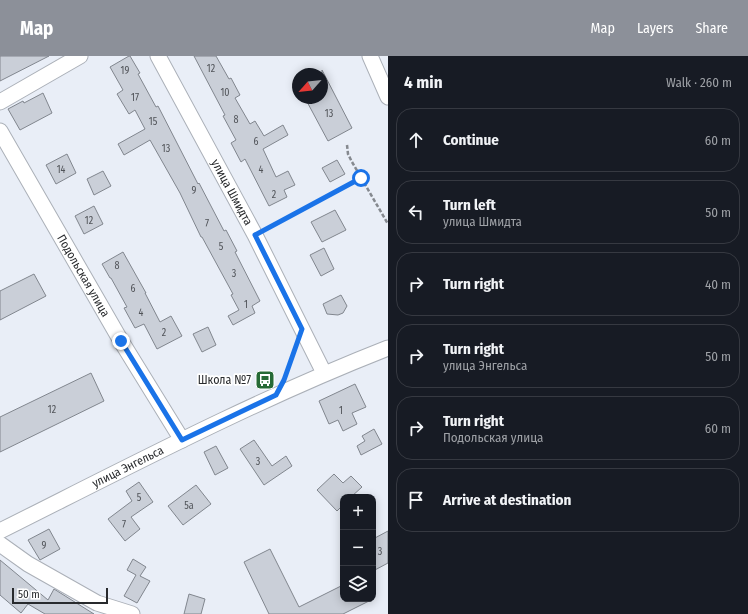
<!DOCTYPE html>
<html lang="en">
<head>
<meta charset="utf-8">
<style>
	:root { --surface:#171b24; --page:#20242c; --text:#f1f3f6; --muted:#9ea1a6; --line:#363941; --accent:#8c9099 }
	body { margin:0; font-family:"Fira Sans Condensed",sans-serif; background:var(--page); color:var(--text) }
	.controls { position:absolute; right:12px; bottom:12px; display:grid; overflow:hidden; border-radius:8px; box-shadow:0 2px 10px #0003 }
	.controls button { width:36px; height:36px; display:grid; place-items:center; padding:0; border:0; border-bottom:1px solid var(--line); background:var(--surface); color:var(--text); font:20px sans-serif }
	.compass { position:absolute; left:292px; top:12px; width:36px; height:36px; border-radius:50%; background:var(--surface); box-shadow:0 2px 10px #0003; rotate:243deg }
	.scale { position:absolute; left:12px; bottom:10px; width:96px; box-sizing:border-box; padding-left:4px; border:2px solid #282a2d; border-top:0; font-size:11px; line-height:14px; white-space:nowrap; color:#282a2d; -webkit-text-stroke:3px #fff; paint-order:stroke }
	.stop { position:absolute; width:12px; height:12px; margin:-9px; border:3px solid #1a73e8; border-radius:50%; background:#fff }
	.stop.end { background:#1a73e8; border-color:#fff; box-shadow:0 1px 4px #0008 }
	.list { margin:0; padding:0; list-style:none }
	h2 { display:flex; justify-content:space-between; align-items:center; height:52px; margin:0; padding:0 16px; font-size:17px }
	h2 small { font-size:13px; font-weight:400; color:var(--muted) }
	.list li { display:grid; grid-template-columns:26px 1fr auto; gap:12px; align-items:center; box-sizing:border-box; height:64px; margin:0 8px 8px; padding:0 8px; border:1px solid var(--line); border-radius:16px }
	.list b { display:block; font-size:15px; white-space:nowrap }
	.list p { margin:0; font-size:13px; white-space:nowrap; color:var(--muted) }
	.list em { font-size:13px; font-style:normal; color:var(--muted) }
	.icon { flex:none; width:22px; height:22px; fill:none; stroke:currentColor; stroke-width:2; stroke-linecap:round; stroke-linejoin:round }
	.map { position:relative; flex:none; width:388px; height:558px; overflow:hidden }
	header { display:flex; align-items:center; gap:24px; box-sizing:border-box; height:56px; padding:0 20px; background:var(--accent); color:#fff }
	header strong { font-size:19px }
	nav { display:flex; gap:22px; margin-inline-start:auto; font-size:14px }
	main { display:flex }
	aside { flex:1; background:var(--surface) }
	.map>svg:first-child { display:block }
</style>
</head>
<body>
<header>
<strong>Map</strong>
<nav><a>Map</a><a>Layers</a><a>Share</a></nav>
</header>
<main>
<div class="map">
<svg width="388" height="558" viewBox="0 0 388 558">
	<rect width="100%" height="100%" fill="#e9eef7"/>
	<g fill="#cacfd8" stroke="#81868e">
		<path d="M0,0h49l-49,25z"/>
		<path d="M129,0h1l10,17 -2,1 18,33 2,-1 40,78 1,-1 25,48 2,-1 11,21 -2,1 25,49 -8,5 3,7 -22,12 -5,-9 11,-6 -8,-15 2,-1 -31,-57h-1l-21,-44 -30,-53 -26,15 -6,-11 27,-15 -10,-19 -6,4 -12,-20 6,-4 -13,-23z"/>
		<path d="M194,0h22l13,23 2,-1 9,17 -5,3 15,26 5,-3 9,15 19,-11 5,10 -25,14 13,28 12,-6 7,14 -11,5 3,7 -18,9 -24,-47 -4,3 -10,-19 5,-3 -13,-24 2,-1z"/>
		<path d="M322,14l30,58 -24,13 -23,-43h17z"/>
		<path d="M43,37l9,20 -32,17 -12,-21 15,-8 1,2z"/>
		<path d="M67,98l9,19 -20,11 -10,-19z"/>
		<path d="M337,104l8,14 -15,8 -8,-14z"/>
		<path d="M103,115l8,15 -17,9 -7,-16z"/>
		<path d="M94,150l9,18 -19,10 -9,-18z"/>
		<path d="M335,154l11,20 -24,12 -11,-20z"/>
		<path d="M324,192l10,21 -13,7 -11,-21z"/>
		<path d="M123,196l23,41h-1l15,29 11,-6 11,20 -25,13 -13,-25 -9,4 -11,-20 3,-1 -16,-29h-1l-8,-14z"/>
		<path d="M34,218l12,22 -46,24v-29z"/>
		<path d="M341,239l6,11 -4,7 -5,2 -11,-1 -4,-10z"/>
		<path d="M208,271l8,18 -14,7 -9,-18z"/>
		<path d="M91,317l13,28 -104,51v-35z"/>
		<path d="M355,328l11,23 -14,6 5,11 -14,7 -5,-11 -9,4 -10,-23z"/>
		<path d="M374,373l8,15 -21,11 -4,-9 8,-5 -3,-5z"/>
		<path d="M254,384l18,26 14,-10 6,10 -28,19 -24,-36z"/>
		<path d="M216,390l12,22 -13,7 -11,-23z"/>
		<path d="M334,418l9,9 8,-7 11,11 -11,10h-8v8l-6,6 -20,-21z"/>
		<path d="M139,426l14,20 -22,15 9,12 -15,12 -17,-22 24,-18 -6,-10z"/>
		<path d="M196,429l15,19 -28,21 -15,-19z"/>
		<path d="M49,473l11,20 -20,11 -12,-20z"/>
		<path d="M388,475v32l-15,8v-32z"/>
		<path d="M270,493l29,58 44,-22v14h30l-30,15h-74l-25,-52z"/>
		<path d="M133,503l13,8 -6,9 10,5 -13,22 -13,-7 12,-21 -9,-5z"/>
		<path d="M0,504l48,40 6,-11 40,25h-49l-17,-10 -7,9 -21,-18z"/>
		<path d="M189,538l16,5 -4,15h-17z"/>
	</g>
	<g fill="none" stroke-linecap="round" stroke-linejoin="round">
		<defs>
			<g id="minor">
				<path id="s1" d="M158,0l97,179 69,138"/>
				<path d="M370,0l18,41"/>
				<path d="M0,46l80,-46"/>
				<path id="s2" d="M0,75l121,210 61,99"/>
				<path id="s3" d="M0,475c128,-64 255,-131 388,-183"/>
				<path d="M0,488l28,20 69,39 35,11"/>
			</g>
		</defs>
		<use href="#minor" stroke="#abb0b8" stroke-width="17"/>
		<g stroke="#85898f" stroke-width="2.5" stroke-dasharray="4 2" stroke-linecap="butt">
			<path d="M347,89l1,9 4,8 36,62"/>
			<path d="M266,173l95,-50"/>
			<path d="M285,321l11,-31"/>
		</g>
		<use href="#minor" stroke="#fff" stroke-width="15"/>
	</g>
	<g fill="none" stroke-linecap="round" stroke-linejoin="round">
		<path stroke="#1a73e8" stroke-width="5" d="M121,285l61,99 94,-45 8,-15 18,-51 -47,-94 106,-57"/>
	</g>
	<defs>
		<symbol id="bus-square" viewBox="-11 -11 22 22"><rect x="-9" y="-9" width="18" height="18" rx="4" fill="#266a35" stroke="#fff"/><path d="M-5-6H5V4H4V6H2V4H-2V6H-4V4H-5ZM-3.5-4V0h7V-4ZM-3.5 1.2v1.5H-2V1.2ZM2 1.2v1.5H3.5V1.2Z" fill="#fff"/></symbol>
	</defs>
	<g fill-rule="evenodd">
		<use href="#bus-square" x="254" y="313" width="22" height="22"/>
	</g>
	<g text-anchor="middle" stroke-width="3.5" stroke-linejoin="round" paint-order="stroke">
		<g font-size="10" fill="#505358">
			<text x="211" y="16">12</text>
			<text x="125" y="18">19</text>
			<text x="225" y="40">10</text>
			<text x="135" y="45">17</text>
			<text x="329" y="61">13</text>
			<text x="236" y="67">8</text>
			<text x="153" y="69">15</text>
			<text x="256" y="89">6</text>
			<text x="166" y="96">13</text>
			<text x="61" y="117">14</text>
			<text x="261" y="117">4</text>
			<text x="194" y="138">9</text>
			<text x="274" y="142">2</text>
			<text x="89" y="168">12</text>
			<text x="207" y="171">7</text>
			<text x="221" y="194">5</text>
			<text x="117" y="213">8</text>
			<text x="234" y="221">3</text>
			<text x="133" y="236">6</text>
			<text x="246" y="252">1</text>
			<text x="141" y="260">4</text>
			<text x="164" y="280">2</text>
			<text x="52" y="357">12</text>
			<text x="341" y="358">1</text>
			<text x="258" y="409">3</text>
			<text x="139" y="445">5</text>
			<text x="189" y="453">5а</text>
			<text x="124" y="472">7</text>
			<text x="44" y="493">9</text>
			<text x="380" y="499">3</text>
		</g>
		<g font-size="12" fill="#282a2d" stroke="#fff">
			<text dy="4" stroke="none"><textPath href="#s1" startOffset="155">улица Шмидта</textPath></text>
			<text dy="4" stroke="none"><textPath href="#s2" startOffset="167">Подольская улица</textPath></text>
			<text dy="4" stroke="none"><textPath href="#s3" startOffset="143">улица Энгельса</textPath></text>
		</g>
		<g font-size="12" fill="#282a2d" stroke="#fff" text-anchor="end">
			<text x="251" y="328">Школа №7</text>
		</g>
	</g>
</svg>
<div class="controls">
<button>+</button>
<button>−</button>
<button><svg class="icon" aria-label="layers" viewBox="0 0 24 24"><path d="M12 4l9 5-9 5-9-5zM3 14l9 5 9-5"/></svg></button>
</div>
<svg class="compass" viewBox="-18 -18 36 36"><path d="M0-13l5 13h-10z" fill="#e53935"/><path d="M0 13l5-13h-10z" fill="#9ea1a6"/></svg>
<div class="scale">50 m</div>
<div class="stop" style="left:361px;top:122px"></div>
<div class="stop end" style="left:121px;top:285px"></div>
</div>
<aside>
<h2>4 min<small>Walk · 260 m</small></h2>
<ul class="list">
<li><svg class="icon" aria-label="ahead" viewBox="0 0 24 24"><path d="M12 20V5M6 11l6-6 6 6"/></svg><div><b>Continue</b></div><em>60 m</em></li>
<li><svg class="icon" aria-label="left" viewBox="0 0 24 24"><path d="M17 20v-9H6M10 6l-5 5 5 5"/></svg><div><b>Turn left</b><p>улица Шмидта</p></div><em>50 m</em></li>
<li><svg class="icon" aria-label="right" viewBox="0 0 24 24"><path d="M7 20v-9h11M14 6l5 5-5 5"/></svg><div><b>Turn right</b></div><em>40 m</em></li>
<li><svg class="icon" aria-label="right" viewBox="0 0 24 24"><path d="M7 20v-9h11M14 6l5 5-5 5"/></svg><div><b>Turn right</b><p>улица Энгельса</p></div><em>50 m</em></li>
<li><svg class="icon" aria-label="right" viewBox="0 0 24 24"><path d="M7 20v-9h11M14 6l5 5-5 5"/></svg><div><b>Turn right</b><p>Подольская улица</p></div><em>60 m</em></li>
<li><svg class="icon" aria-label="arrive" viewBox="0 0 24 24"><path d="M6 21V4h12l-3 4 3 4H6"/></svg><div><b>Arrive at destination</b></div></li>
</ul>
</aside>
</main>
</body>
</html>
